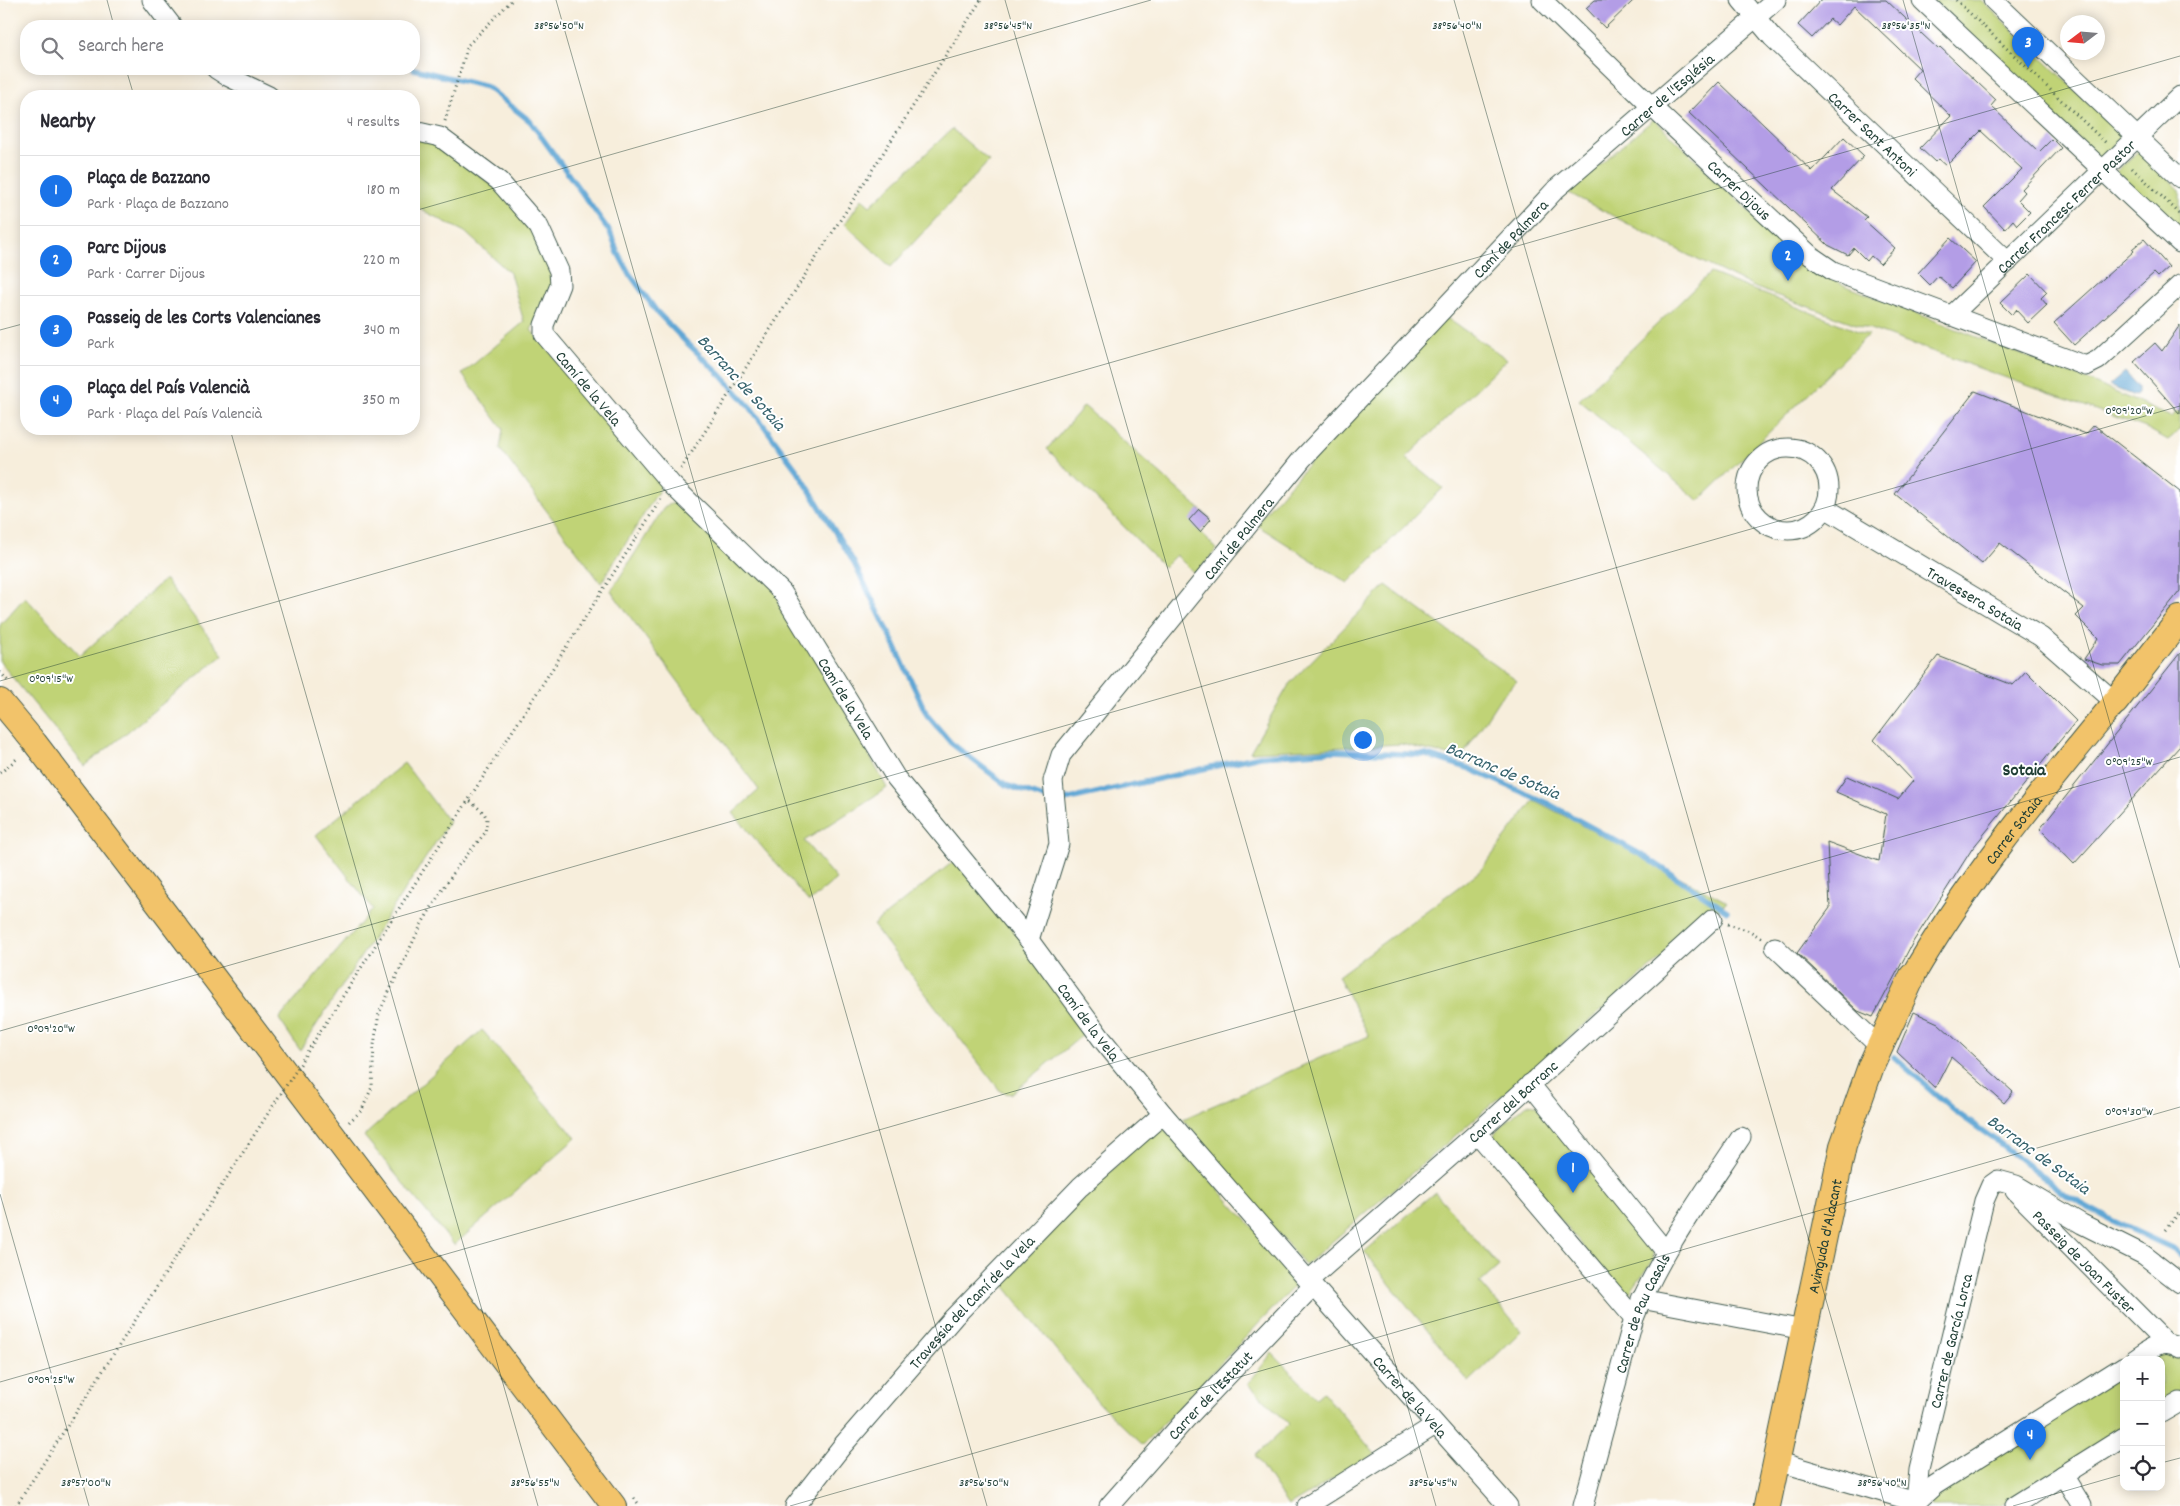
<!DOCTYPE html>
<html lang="en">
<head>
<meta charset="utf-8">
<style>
	:root { --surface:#fff; --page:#f2f2f3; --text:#2b2b33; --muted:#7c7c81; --line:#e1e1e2; --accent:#1a73e8 }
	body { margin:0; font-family:Dekko,sans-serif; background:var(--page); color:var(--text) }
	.controls { position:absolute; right:15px; bottom:15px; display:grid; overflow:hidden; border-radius:10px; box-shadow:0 2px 12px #0003 }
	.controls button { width:45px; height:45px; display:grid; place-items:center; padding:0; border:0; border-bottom:1px solid var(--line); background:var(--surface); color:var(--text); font:25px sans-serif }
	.compass { position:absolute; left:2060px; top:15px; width:45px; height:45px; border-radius:50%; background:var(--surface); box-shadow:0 2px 12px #0003; rotate:254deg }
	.you { position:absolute; left:1362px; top:739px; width:18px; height:18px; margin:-12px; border:4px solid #fff; border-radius:50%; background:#1a73e8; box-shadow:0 0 0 8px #1a73e833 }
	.badge { display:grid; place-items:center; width:32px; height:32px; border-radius:50%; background:var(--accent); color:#fff; font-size:16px; font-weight:700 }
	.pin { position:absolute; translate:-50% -41px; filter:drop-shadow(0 1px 2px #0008) }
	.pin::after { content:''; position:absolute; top:26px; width:18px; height:15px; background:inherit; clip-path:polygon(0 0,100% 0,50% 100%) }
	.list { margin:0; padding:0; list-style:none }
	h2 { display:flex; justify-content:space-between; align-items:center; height:65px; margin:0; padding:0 20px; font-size:21px }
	h2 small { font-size:16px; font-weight:400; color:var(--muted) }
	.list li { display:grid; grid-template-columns:32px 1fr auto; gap:15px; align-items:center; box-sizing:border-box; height:70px; padding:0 20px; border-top:1px solid var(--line) }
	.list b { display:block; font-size:19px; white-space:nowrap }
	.list p { margin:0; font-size:16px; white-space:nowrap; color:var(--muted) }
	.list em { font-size:16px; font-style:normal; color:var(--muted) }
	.icon { flex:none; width:28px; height:28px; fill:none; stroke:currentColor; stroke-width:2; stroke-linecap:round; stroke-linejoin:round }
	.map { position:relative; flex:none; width:2180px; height:1506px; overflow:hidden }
	.search { position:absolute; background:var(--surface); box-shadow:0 2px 12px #0003; left:20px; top:20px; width:400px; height:55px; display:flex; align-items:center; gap:12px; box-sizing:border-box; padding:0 18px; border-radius:20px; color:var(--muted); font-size:19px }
	.panel { position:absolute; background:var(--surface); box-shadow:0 2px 12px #0003; left:20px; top:90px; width:400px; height:345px; border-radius:20px }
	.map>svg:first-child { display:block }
</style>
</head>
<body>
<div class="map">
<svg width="2180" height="1506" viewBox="0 0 2180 1506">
	<rect width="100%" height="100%" fill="#fff"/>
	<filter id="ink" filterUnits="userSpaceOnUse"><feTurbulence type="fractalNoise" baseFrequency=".02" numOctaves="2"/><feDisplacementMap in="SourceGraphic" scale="10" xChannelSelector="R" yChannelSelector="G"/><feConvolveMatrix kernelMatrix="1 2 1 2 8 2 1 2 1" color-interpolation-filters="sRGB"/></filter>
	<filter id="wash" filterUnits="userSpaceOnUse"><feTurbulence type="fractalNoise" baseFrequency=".0096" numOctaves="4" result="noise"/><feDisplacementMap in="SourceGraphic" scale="20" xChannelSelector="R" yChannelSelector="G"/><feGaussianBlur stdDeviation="1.12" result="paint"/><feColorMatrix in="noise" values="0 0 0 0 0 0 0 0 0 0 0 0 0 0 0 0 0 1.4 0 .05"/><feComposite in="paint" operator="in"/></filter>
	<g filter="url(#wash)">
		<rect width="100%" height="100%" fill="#f7eedc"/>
		<g fill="#c0d376" stroke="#708855">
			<path d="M1933,0h48l142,136 -23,24z"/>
			<path d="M1654,119l146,142 10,7 34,17 250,98 77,34 9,-8v21l-12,10 -22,-12 -390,-140 -64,-31 -125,-65z"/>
			<path d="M952,129l37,32 -98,106 -46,-43 17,-25 8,7z"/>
			<path d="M414,136l30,13 64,48 39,52 5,36 -9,24 -12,21 133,152 -63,101 -101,-134 3,-20 -41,-55 62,-52 -14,-49 -45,-41 -51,-26z"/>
			<path d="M2139,150l41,40v44l-64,-62z"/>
			<path d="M1710,273l158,62 -169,166 -120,-101z"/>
			<path d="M1442,315l65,44 -101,99 37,30 -95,95 -93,-59z"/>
			<path d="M1084,406l127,113 -11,13 17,17 -22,25 -19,-19 -12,12 -117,-118z"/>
			<path d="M680,501l92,85 34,51 81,151 -83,53 32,38 -27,23 -76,-89 26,-23 -148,-199 54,-85z"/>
			<path d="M165,579l58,76 -138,111 -85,-104v-37l25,-28 55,59z"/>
			<path d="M1386,585l131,96 -17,17 -39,60 -60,-14 -151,8 40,-69z"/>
			<path d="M404,763l45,59 -149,228 -21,-31 94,-110 -57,-74z"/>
			<path d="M1534,800l193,102 -422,363 -122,-146 186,-83 -31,-60 142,-105z"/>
			<path d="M958,858l132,171 -79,65 -10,-2 -128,-167z"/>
			<path d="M482,1030l94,108 -122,107 -90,-109z"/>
			<path d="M1527,1104l9,1 118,144 -1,11 -25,35h-4l-131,-156 3,-8z"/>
			<path d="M1160,1124l140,156 -157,165 -44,-42 -101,-125z"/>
			<path d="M1435,1192l64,74 -19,17 41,48 -52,51 -105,-130z"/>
			<path d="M2161,1349l12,2 7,7v34l-19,12v-44h-16z"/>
			<path d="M1272,1353l44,45 7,-6 52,62 -87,52 -33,-50 34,-32 -41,-40z"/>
			<path d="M2124,1373v54l-123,79h-71l1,-8z"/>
		</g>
		<path fill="#5ea6d4" stroke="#3e7284" d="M2125,372l13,15v7l-3,2 -26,-10z"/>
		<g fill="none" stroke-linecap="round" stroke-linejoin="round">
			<g stroke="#5ea6d4" stroke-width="5.5">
				<path d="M414,69l73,18 43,34 80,111 8,21 11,20 28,39 29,30 35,33 30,33 50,68 52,85 36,72 38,82 24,28 55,42 41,14"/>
				<path d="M1065,800l195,-44 73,-5 93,4 42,13 79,35 100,55 80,53"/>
				<path d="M1894,1057l62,55 42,30 71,55 44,24 59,27 8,8"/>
			</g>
		</g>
		<g id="blocks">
			<g fill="#b39de6">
				<path d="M1595,0h39l-29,28 -19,-20z"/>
				<path d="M1821,0h65l52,49 2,-2 56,53 -5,6 48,46 13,-13 9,9 -39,41 3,3 -7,8 12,12 -13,13 -4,-5 -8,9 -21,-22 38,-38 -41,-38 -35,35 -8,-7 -3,3 -15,-14 31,-32 -39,-38 8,-9 -66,-63 -17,19 -7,-6 -18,19 -14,-13z"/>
				<path d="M1719,82l93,89 32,-34 20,19 -32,34 35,27 -3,3 31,28 -15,16 -9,-8 -4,5 -13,-13 -6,7 -20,-10 -139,-132z"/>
				<path d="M1950,238l26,24 -24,26 -14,-12 -8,9 -12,-12z"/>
				<path d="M2144,239l25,28 -11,10 -4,-4 -80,72 -20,-22 80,-72 -2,-2z"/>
				<path d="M2030,274l17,18 -6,6 6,7 -19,18 -12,-13 -4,5 -12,-12z"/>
				<path d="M2180,325v89l-46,-52 21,-19 7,8z"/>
				<path d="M1975,391l111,43 8,-9 86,67v99l-60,74h-18l-18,-6 14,-21 -22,-22 8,-8 -84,-65 -18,21 -87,-70z"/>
				<path d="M1199,509l12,10 -11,13 -11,-12z"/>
				<path d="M2180,653v93l-106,118 -34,-35z"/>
				<path d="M1938,656l75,29 13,-14 50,50 -104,128 -59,93 -40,75 -15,-6 -61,-58 33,-45 -3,-66 52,19 7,-47 -50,-22 11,-16 51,23 15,-18 -39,-41z"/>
				<path d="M1914,1012l24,11 75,69 -9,11 -53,-46 -16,31 -38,-36z"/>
			</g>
		</g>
	</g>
	<g filter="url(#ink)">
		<use href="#blocks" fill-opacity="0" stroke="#3f584d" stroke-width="1"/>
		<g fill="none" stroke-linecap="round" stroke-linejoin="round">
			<defs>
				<g id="minor">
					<path d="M152,0l20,26"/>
					<path id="s1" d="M1542,0l110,107 159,149 22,15 253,95 12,-6 82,-75"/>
					<path id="s2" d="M1741,0l31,37 236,225"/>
					<path d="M1922,0l258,243"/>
					<path d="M1993,0l187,178"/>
					<path d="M216,69l11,7 42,20"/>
					<path id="s3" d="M414,131l26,6 59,44 40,46 20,44 1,14 -16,40v9l127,150 111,108 114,186 133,162 72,98 62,76 150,172 195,220"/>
					<path id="s4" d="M1951,316l229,-220"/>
					<circle cx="1788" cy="489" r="41"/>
					<path id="s5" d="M1825,508l216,129 74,65"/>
					<path id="s6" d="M1029,940l30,-96 -6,-63 8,-26 241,-296 242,-257 12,-13 220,-189"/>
					<path d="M1775,947l104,99"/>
					<path d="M1530,1084l136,168"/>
					<path d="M1477,1133l157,185"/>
					<path id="s7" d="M2015,1191l150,151"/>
					<path id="s8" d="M1309,1280l168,-147 236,-214"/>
					<path d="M1641,1299l163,31"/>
					<path d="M2134,1360c15,-10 29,-24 46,-12"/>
					<path d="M2161,1413l19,-11"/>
					<path d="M1776,1461l140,41"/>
					<path d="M2063,1475l19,31"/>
					<path id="s9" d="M1916,1502l3,-32 65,-269 7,-16 7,-5 18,5 66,39 62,31 36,28"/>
					<path d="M1916,1502l19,-17 189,-119"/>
					<path id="s10" d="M795,1506l48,-61 111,-128 126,-130 83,-73"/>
					<path id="s11" d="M1109,1506l77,-87 127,-133"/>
					<path d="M1307,1506l128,-81"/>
					<path id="s12" d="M1583,1506l51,-188c26,-65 68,-122 107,-181"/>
					<path d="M2014,1506l110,-69"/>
				</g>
				<g id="major">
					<path d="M0,701l35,42 130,170 449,593"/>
					<path id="s13" d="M1912,977c57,-99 131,-187 203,-275"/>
				</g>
				<g id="highway">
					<path d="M2115,702l65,-83"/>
					<path id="s14" d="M1767,1506l76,-360 28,-80 41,-89"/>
				</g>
			</defs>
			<use href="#minor" stroke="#3f584d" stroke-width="21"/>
			<use href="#major" stroke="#3f584d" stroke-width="26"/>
			<use href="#highway" stroke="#3f584d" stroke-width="28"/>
			<g stroke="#3f584d" stroke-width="3" stroke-dasharray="1 4" stroke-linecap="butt">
				<path d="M1956,0l150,143"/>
				<path d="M445,121l23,-76 44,-45"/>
				<path d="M2132,168l48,46"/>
				<path d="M681,469l300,-469"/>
				<path d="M0,672l9,10"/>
				<path d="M0,773l19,-16"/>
				<path d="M1728,924l22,7 11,7"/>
				<path d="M302,1060l359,-561"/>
				<path d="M349,1122l13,-12 10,-23 2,-42 5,-32 42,-88 15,-25 22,-34 27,-33 2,-14 -3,-6 -15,-13"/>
				<path d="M2165,1230l15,-18"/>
				<path d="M634,1498l6,8"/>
				<path d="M16,1506l262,-408"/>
			</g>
			<use href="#minor" stroke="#fff" stroke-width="19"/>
			<use href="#major" stroke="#f2c36a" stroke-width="24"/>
			<use href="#highway" stroke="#f2c36a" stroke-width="26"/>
			<path stroke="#3f584d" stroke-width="3" stroke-dasharray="1 4" stroke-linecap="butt" d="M278,1098l23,-35"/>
		</g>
	</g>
	<path fill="none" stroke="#1f3d34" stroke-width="1" stroke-opacity="0.45" d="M107,0l7,26M556,0l431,1506M1005,0l431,1506M1454,0l431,1506M1903,0l277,968M126,69l8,27M414,211l737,-211M0,330l26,-7M230,429l308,1077M0,681l2180,-625M0,1031l2180,-625M0,1194l89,312M0,1382l2180,-625M2161,1463l19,-5M790,1506l1390,-399M2013,1506l111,-32"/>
	<g text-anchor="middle" stroke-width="4" stroke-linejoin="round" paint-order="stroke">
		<g font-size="16" fill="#1f3d34" stroke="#fff">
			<text dy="6" stroke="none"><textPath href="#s6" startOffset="1089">Carrer de l'Església</textPath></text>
			<text dy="6" stroke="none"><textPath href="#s2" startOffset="188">Carrer Sant Antoni</textPath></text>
			<text dy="6" stroke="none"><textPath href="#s1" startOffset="274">Carrer Dijous</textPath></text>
			<text dy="6" stroke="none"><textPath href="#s4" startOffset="159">Carrer Francesc Ferrer Pastor</textPath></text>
			<text dy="6" stroke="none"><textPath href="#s6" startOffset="876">Camí de Palmera</textPath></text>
			<text dy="6" stroke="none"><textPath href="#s3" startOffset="346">Camí de la Vela</textPath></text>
			<text dy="6" stroke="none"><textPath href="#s6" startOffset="471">Camí de Palmera</textPath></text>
			<text dy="6" stroke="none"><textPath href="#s5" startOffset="175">Travessera Sotaia</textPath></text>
			<text dy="6" stroke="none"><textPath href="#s3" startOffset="751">Camí de la Vela</textPath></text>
			<text dy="6" stroke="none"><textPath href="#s13" startOffset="179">Carrer Sotaia</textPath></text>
			<text dy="6" stroke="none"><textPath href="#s3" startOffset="1156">Camí de la Vela</textPath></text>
			<text dy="6" stroke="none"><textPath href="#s8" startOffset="271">Carrer del Barranc</textPath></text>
			<text dy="6" stroke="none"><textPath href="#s14" startOffset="276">Avinguda d'Alacant</textPath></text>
			<text dy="6" stroke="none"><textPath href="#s7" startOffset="99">Passeig de Joan Fuster</textPath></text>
			<text dy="6" stroke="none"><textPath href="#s10" startOffset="270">Travessia del Camí de la Vela</textPath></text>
			<text dy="6" stroke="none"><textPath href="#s12" startOffset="202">Carrer de Pau Casals</textPath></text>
			<text dy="6" stroke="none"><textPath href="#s9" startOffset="165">Carrer de García Lorca</textPath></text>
			<text dy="6" stroke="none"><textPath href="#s11" startOffset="150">Carrer de l'Estatut</textPath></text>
			<text dy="6" stroke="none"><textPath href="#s3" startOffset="1650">Carrer de la Vela</textPath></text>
		</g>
		<g font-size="18" font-style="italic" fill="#35626c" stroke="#fff">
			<text transform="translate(742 382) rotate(48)" y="6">Barranc de Sotaia</text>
			<text transform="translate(1503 770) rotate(23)" y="6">Barranc de Sotaia</text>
			<text transform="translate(2039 1154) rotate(36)" y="6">Barranc de Sotaia</text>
		</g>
		<g font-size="18" font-weight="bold" fill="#1f3d34" stroke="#fff">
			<text x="2024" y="775">Sotaia</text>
		</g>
	</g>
	<g font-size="12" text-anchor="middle" fill="#1f3d34" stroke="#fff" stroke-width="4" stroke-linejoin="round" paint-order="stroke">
		<text x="559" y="29">38°56'50"N</text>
		<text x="1008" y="29">38°56'45"N</text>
		<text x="1457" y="29">38°56'40"N</text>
		<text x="1906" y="29">38°56'35"N</text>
		<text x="2129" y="414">0°09'20"W</text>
		<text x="51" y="682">0°09'15"W</text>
		<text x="2129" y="765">0°09'25"W</text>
		<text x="51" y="1032">0°09'20"W</text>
		<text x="2129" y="1115">0°09'30"W</text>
		<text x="51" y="1383">0°09'25"W</text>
		<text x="86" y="1486">38°57'00"N</text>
		<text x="535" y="1486">38°56'55"N</text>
		<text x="984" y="1486">38°56'50"N</text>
		<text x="1433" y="1486">38°56'45"N</text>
		<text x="1882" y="1486">38°56'40"N</text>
	</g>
</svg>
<div class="controls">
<button>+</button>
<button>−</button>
<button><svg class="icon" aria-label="locate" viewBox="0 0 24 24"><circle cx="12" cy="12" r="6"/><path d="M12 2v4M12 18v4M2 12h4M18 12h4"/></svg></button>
</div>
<svg class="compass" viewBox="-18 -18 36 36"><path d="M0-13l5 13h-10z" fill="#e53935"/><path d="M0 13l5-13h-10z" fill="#7c7c81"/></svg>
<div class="you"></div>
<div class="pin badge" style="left:1573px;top:1193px">1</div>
<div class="pin badge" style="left:1788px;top:281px">2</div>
<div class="pin badge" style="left:2028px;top:68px">3</div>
<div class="pin badge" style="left:2030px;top:1460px">4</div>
<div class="search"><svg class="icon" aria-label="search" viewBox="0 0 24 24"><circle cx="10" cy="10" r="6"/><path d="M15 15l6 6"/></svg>Search here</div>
<section class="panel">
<h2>Nearby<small>4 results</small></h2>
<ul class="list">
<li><span class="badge">1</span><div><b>Plaça de Bazzano</b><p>Park · Plaça de Bazzano</p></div><em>180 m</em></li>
<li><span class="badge">2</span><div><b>Parc Dijous</b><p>Park · Carrer Dijous</p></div><em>220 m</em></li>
<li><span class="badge">3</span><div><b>Passeig de les Corts Valencianes</b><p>Park</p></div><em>340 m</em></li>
<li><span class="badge">4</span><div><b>Plaça del País Valencià</b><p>Park · Plaça del País Valencià</p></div><em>350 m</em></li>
</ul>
</section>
</div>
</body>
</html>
